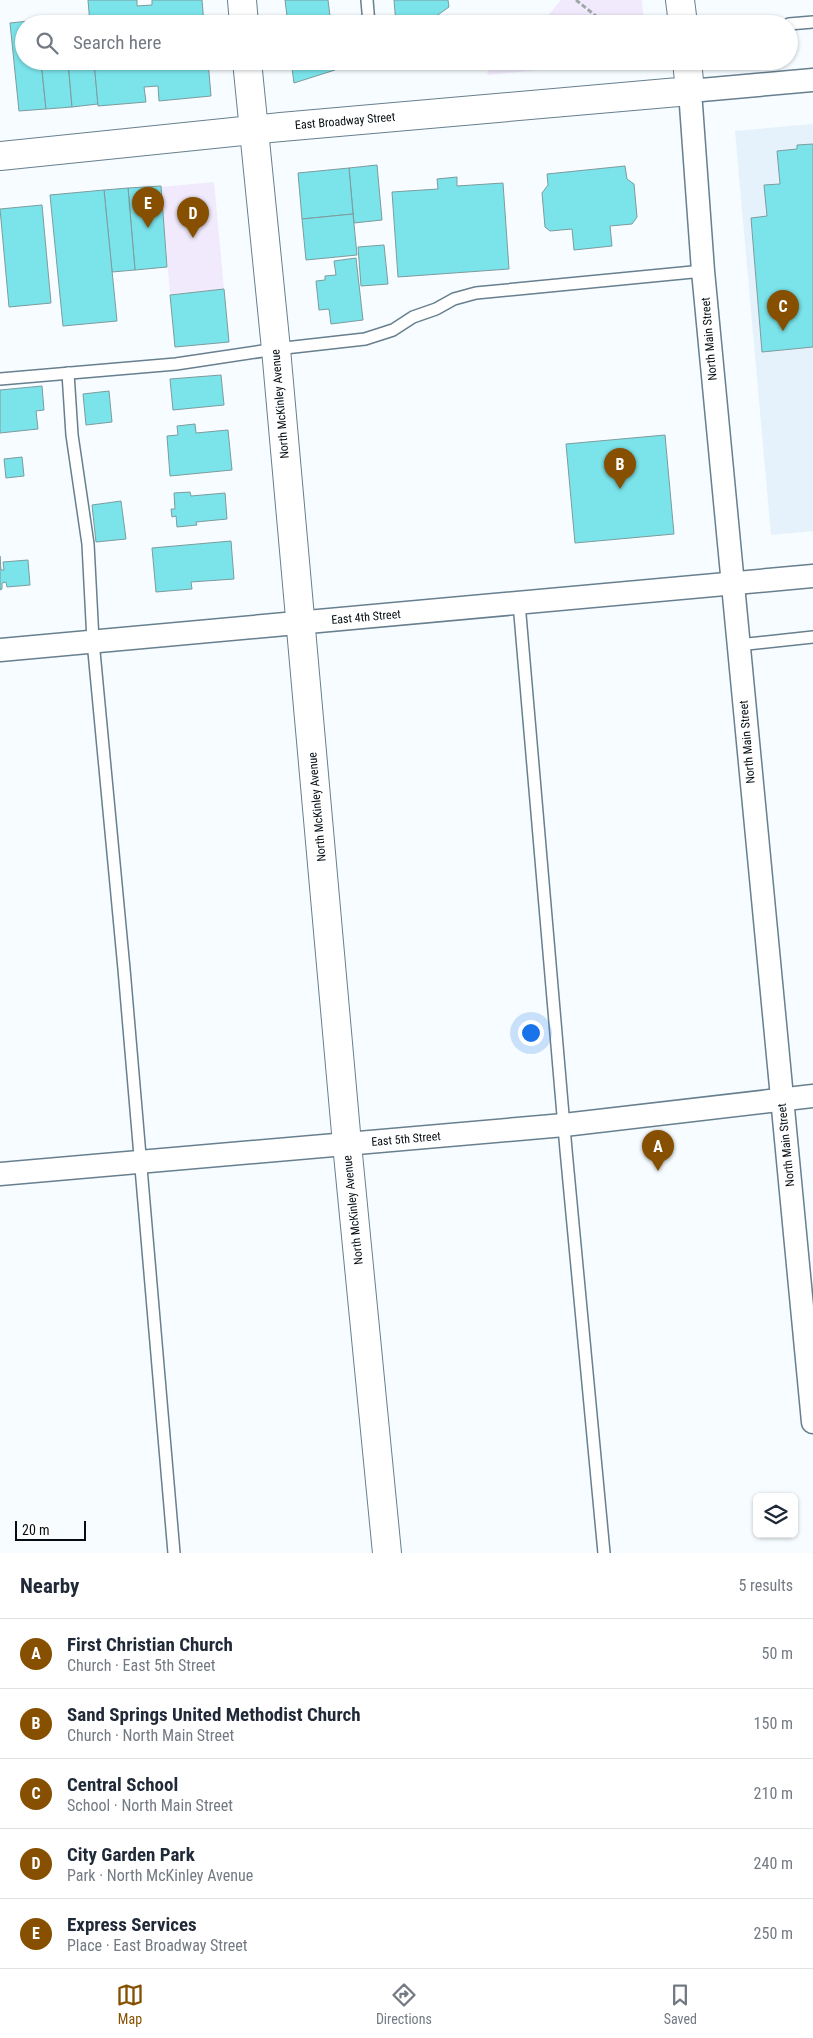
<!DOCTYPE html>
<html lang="en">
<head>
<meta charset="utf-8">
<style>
	:root { --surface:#fff; --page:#f6f6f7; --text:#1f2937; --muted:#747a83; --line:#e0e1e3; --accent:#865000 }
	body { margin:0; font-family:"Roboto Condensed",sans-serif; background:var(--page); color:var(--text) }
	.controls { position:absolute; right:15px; bottom:15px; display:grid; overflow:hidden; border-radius:8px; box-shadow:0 1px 4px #0004 }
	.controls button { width:45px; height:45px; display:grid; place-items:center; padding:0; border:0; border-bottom:1px solid var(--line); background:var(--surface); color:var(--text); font:25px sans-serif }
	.scale { position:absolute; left:15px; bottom:12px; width:71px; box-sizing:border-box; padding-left:5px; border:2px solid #050d12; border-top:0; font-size:14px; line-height:18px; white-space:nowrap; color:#050d12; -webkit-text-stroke:4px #fff; paint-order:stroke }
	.you { position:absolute; left:530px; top:1032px; width:18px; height:18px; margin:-12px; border:4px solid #fff; border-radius:50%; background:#1a73e8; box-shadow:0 0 0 8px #1a73e833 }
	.badge { display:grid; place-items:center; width:32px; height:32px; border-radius:50%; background:var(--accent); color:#fff; font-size:16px; font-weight:700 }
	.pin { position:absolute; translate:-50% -41px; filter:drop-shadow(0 1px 2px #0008) }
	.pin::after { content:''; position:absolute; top:26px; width:18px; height:15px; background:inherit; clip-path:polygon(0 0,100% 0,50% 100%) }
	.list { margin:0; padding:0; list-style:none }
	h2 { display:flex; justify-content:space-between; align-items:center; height:65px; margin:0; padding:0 20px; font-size:21px }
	h2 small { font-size:16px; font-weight:400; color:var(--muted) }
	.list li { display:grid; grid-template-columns:32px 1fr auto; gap:15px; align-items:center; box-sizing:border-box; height:70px; padding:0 20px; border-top:1px solid var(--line) }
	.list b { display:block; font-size:19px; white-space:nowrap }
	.list p { margin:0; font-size:16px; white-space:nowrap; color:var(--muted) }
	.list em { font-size:16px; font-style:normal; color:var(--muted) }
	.icon { flex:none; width:28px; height:28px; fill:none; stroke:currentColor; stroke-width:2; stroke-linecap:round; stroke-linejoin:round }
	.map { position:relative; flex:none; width:813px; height:1553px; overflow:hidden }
	.search { position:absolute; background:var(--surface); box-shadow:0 1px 4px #0004; left:15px; right:15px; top:15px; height:55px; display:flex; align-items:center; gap:12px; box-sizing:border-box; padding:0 18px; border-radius:28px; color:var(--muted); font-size:19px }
	.sheet { height:415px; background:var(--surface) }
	nav { display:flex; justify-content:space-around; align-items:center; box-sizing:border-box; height:70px; border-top:1px solid var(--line); background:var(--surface); font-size:14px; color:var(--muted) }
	nav a { display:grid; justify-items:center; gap:2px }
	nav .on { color:var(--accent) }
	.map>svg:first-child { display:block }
</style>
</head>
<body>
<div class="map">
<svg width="813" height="1553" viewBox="0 0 813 1553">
	<rect width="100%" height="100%" fill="#f6fcff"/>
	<path fill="#e5f2fb" d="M813,124v407l-42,4 -36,-404z"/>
	<g fill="#f0eafc">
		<path d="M561,0h81l2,24h-103z"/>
		<path d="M501,61h129l-142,14 -1,-3z"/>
		<path d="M214,182l10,107 -54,5 -9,-107z"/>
	</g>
	<g fill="#7be3ea" stroke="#7c9c9e">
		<path d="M88,0h49v6l15,-1v-5h50l2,24h-114z"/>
		<path d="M285,0h43l3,24h-43z"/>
		<path d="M394,0h54l1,7 -24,17h-29z"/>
		<path d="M90,16v8h-25l-1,-6z"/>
		<path d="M64,18l1,6h-27v-4z"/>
		<path d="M38,20v4h-14v37h17l5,48 -27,2 -9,-88z"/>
		<path d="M41,61h27l4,46 -26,2z"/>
		<path d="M68,61h26l4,43 -26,3z"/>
		<path d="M94,61h114l3,35 -52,5 -1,-15 -14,1 2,15 -48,4z"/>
		<path d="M291,61h43l1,9 -41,13z"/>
		<path d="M813,144v203l-51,5 -11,-134 16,-2 -3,-31 16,-1 -3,-33 20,-2v-4z"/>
		<path d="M377,165l5,55 -28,3 -5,-55z"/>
		<path d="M625,166l2,13 7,5 3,33 -5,7 -22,2 2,20 -38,4 -2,-21 -22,2 -5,-4 -3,-34 6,-8 -1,-11z"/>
		<path d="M349,168l4,46 -51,5 -4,-46z"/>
		<path d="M457,177v9l46,-3 6,86 -111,8 -6,-85 46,-3 -1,-10z"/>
		<path d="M161,186l6,81 -32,3 -7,-82z"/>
		<path d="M128,188l7,82 -23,2 -8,-82z"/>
		<path d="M104,190l13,131 -54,5 -13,-131z"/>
		<path d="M42,205l9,98 -42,4 -9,-98z"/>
		<path d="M353,214l4,41 -51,5 -4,-41z"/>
		<path d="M384,245l4,39 -27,2 -3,-39z"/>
		<path d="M356,258l7,62 -32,4 -2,-15 -10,1 -3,-29 9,-1v-4l11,-1 -2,-14z"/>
		<path d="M224,289l5,53 -54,5 -5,-52z"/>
		<path d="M221,375l3,30 -51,5 -3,-31z"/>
		<path d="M42,386l2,24 -8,1 2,18 -38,4v-43z"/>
		<path d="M109,391l3,31 -26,3 -3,-31z"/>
		<path d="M195,424l1,9 32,-3 4,40 -62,6 -3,-40 11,-1 -1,-9z"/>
		<path d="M665,435l9,99 -99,9 -9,-99z"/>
		<path d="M22,457l2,19 -18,2 -2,-19z"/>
		<path d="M190,492l1,4 34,-3 2,26 -31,3 1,3 -20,2 -1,-11 -4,1 -1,-8h4l-1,-16z"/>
		<path d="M121,501l5,38 -30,3 -4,-37z"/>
		<path d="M231,541l3,38 -43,3 1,7 -36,3 -4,-44z"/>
		<path d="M0,556l1,14h3l-1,-8 25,-2 2,25 -23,2 -1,-5 -4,1v6l-2,1z"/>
	</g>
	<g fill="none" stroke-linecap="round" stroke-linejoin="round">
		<defs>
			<g id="lane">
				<path d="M367,0l2,24"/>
				<path d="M789,24l24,-2"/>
				<path d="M68,373l4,62 16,109 5,97 31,328 50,584"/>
				<path d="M0,379l176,-15 100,-15 89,-10 28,-9 20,-13 23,-8 18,-10 22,-6 227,-22"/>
				<path d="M519,603l47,547 38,403"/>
				<path d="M738,645l75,-8"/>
			</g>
			<g id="street">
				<path d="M813,80l-123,11 13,180 110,1151"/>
				<path d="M0,650l813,-74"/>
				<path d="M0,1174l564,-49 249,-29"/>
			</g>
			<g id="secondary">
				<path d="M242,0l2,24"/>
				<path d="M680,0l3,24"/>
				<path d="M247,61l29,288 71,795 40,409"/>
				<path d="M0,156l281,-29 409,-36 -3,-30"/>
			</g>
		</defs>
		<use href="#lane" stroke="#677f8e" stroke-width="14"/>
		<use href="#street" stroke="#677f8e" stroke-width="25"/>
		<use href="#secondary" stroke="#677f8e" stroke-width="30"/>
		<path stroke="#a0a7aa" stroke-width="3" stroke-dasharray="5 2.5" stroke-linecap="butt" d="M576,0l30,24"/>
		<use href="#lane" stroke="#fff" stroke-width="11"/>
		<use href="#street" stroke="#fff" stroke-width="22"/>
		<use href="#secondary" stroke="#fff" stroke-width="28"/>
	</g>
	<g text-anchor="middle" stroke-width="4" stroke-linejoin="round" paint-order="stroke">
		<g font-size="12" fill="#050d12" stroke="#fff">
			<text transform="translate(345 121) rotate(-5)" y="4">East Broadway Street</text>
			<text transform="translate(709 339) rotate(-95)" y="4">North Main Street</text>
			<text transform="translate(280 404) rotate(-95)" y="4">North McKinley Avenue</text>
			<text transform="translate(366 617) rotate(-5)" y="4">East 4th Street</text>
			<text transform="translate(747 742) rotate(-95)" y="4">North Main Street</text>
			<text transform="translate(317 807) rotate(-95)" y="4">North McKinley Avenue</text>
			<text transform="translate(406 1139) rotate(-5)" y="4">East 5th Street</text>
			<text transform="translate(786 1145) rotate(-96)" y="4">North Main Street</text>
			<text transform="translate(353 1210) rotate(-96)" y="4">North McKinley Avenue</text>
		</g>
	</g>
</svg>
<div class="controls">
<button><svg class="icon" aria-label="layers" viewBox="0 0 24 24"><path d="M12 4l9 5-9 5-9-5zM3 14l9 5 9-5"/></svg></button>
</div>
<div class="scale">20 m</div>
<div class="you"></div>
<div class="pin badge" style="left:658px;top:1171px">A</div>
<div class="pin badge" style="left:620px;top:489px">B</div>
<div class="pin badge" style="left:783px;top:331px">C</div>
<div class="pin badge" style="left:193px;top:238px">D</div>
<div class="pin badge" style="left:148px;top:228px">E</div>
<div class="search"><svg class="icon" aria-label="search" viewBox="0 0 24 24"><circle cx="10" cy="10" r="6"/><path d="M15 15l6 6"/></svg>Search here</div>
</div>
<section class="sheet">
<h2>Nearby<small>5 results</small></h2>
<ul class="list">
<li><span class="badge">A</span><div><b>First Christian Church</b><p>Church · East 5th Street</p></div><em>50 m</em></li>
<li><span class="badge">B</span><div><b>Sand Springs United Methodist Church</b><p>Church · North Main Street</p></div><em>150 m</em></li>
<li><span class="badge">C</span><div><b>Central School</b><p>School · North Main Street</p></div><em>210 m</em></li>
<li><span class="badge">D</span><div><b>City Garden Park</b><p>Park · North McKinley Avenue</p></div><em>240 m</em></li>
<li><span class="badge">E</span><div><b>Express Services</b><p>Place · East Broadway Street</p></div><em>250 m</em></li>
</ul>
</section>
<nav>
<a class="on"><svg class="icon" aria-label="map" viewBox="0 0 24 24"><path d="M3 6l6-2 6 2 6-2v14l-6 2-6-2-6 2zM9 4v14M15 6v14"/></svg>Map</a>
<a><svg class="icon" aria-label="directions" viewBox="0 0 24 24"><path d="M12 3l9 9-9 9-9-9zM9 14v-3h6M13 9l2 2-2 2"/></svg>Directions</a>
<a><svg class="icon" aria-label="saved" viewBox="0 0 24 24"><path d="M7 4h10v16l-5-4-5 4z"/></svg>Saved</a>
</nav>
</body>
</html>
